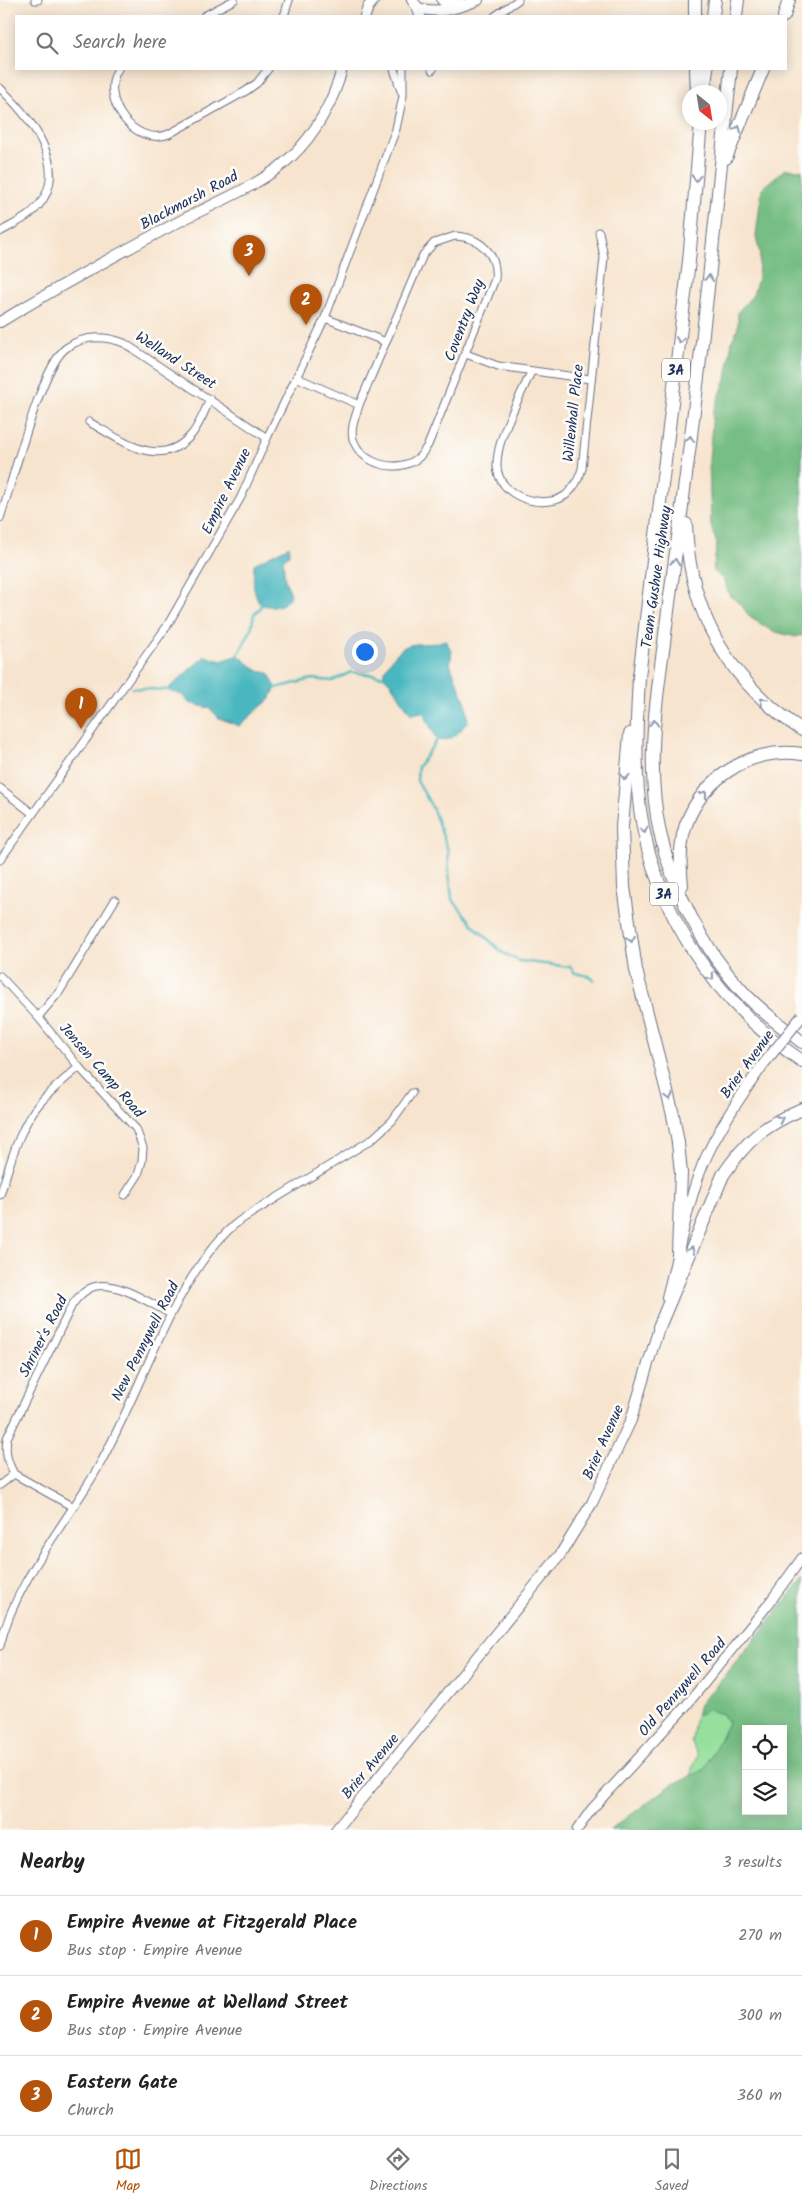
<!DOCTYPE html>
<html lang="en">
<head>
<meta charset="utf-8">
<style>
	:root { --surface:#fff; --page:#f2f2f2; --text:#222; --muted:#767676; --line:#e0e0e0; --accent:#b45309 }
	body { margin:0; font-family:Kalam,sans-serif; background:var(--page); color:var(--text) }
	.controls { position:absolute; right:15px; bottom:15px; display:grid; overflow:hidden; border-radius:0px; box-shadow:0 2px 12px #0003 }
	.controls button { width:45px; height:45px; display:grid; place-items:center; padding:0; border:0; border-bottom:1px solid var(--line); background:var(--surface); color:var(--text); font:25px sans-serif }
	.compass { position:absolute; left:682px; top:85px; width:45px; height:45px; border-radius:50%; background:var(--surface); box-shadow:0 2px 12px #0003; rotate:150deg }
	.you { position:absolute; left:364px; top:651px; width:18px; height:18px; margin:-12px; border:4px solid #fff; border-radius:50%; background:#1a73e8; box-shadow:0 0 0 8px #1a73e833 }
	.badge { display:grid; place-items:center; width:32px; height:32px; border-radius:50%; background:var(--accent); color:#fff; font-size:16px; font-weight:700 }
	.pin { position:absolute; translate:-50% -41px; filter:drop-shadow(0 1px 2px #0008) }
	.pin::after { content:''; position:absolute; top:26px; width:18px; height:15px; background:inherit; clip-path:polygon(0 0,100% 0,50% 100%) }
	.list { margin:0; padding:0; list-style:none }
	h2 { display:flex; justify-content:space-between; align-items:center; height:65px; margin:0; padding:0 20px; font-size:21px }
	h2 small { font-size:16px; font-weight:400; color:var(--muted) }
	.list li { display:grid; grid-template-columns:32px 1fr auto; gap:15px; align-items:center; box-sizing:border-box; height:80px; padding:0 20px; border-top:1px solid var(--line) }
	.list b { display:block; font-size:19px; white-space:nowrap }
	.list p { margin:0; font-size:16px; white-space:nowrap; color:var(--muted) }
	.list em { font-size:16px; font-style:normal; color:var(--muted) }
	.icon { flex:none; width:28px; height:28px; fill:none; stroke:currentColor; stroke-width:2; stroke-linecap:round; stroke-linejoin:round }
	.map { position:relative; flex:none; width:802px; height:1830px; overflow:hidden }
	.search { position:absolute; background:var(--surface); box-shadow:0 2px 12px #0003; left:15px; right:15px; top:15px; height:55px; display:flex; align-items:center; gap:12px; box-sizing:border-box; padding:0 18px; border-radius:0px; color:var(--muted); font-size:19px }
	.sheet { height:305px; background:var(--surface) }
	nav { display:flex; justify-content:space-around; align-items:center; box-sizing:border-box; height:70px; border-top:1px solid var(--line); background:var(--surface); font-size:14px; color:var(--muted) }
	nav a { display:grid; justify-items:center; gap:2px }
	nav .on { color:var(--accent) }
	.map>svg:first-child { display:block }
</style>
</head>
<body>
<div class="map">
<svg width="802" height="1830" viewBox="0 0 802 1830">
	<rect width="100%" height="100%" fill="#fdfcf7"/>
	<filter id="ink" filterUnits="userSpaceOnUse"><feTurbulence type="fractalNoise" baseFrequency=".02" numOctaves="2"/><feDisplacementMap in="SourceGraphic" scale="10" xChannelSelector="R" yChannelSelector="G"/><feConvolveMatrix kernelMatrix="1 2 1 2 8 2 1 2 1" color-interpolation-filters="sRGB"/></filter>
	<filter id="wash" filterUnits="userSpaceOnUse"><feTurbulence type="fractalNoise" baseFrequency=".0096" numOctaves="4" result="noise"/><feDisplacementMap in="SourceGraphic" scale="20" xChannelSelector="R" yChannelSelector="G"/><feGaussianBlur stdDeviation="1.12" result="paint"/><feColorMatrix in="noise" values="0 0 0 0 0 0 0 0 0 0 0 0 0 0 0 0 0 1.4 0 .05"/><feComposite in="paint" operator="in"/></filter>
	<g filter="url(#wash)">
		<rect width="100%" height="100%" fill="#f7e4ce"/>
		<path fill="#94e09c" stroke="#58887d" d="M708,1710l15,4 5,9 -24,47 -13,7 1,-9 6,-12 -7,-14c4,-10 1,-17 5,-27z"/>
		<g fill="#77be84" stroke="#497671" fill-rule="evenodd">
			<path d="M785,169l17,1v467l-2,-2 -4,2 -24,-6 -21,-13 -10,-13 -12,-10 -4,-13 -12,-12 4,-26 -6,-18 -2,-65 4,-49 13,-32 6,-39 6,-14v-15l15,-17 5,-17 2,-24 -4,-18 6,-48z"/>
			<path d="M802,1580v250h-192l63,-46 31,-14 24,-47 -5,-9 -15,-4 -12,5 3,-11 25,-27zM746,1729h37v82h-37z"/>
		</g>
		<g fill="#48b7bf" stroke="#32738e">
			<path d="M289,546v8l-6,7 2,19 6,14c-8,15 -15,13 -30,11 -9,-13 -8,-25 -7,-41z"/>
			<path d="M445,640l7,11 -2,13 16,39 2,18c-9,11 -15,21 -31,19l-14,-28 -12,2c-10,-12 -15,-28 -28,-38 2,-10 16,-29 27,-31 14,-3 20,1 35,-5z"/>
			<path d="M238,655l20,16 11,2 7,15 -6,11 -31,27 -20,-8 -10,-10 -20,-5 -7,-8 -15,-5 38,-34 16,5z"/>
		</g>
		<g fill="none" stroke-linecap="round" stroke-linejoin="round">
			<g stroke="#48b7bf" stroke-width="2.5">
				<path d="M238,655l13,-25 3,-16 6,-6 1,-3"/>
				<path d="M132,688l35,2"/>
				<path d="M276,688l36,-9 20,2 19,-9 32,4"/>
				<path d="M437,740l-19,27 -1,14 15,26 16,43 1,22 3,27 23,28 28,26 16,8 51,6 5,6 14,3 5,4"/>
			</g>
		</g>
	</g>
	<g filter="url(#ink)">
		<g fill="none" stroke-linecap="round" stroke-linejoin="round">
			<defs>
				<g id="minor">
					<path d="M35,0h3"/>
					<path d="M204,16l30,-16"/>
					<path d="M284,16l5,-16"/>
					<path d="M495,16l23,-16"/>
					<path d="M118,69c-19,29 16,79 51,65l77,-43 11,-8 11,-14"/>
					<path d="M394,69l7,22"/>
					<path d="M432,70l1,-1"/>
					<path d="M0,88c32,31 77,87 30,126 -9,7 -20,12 -30,18"/>
					<path d="M455,236c25,1 43,18 40,43l-67,166c-3,4 -6,10 -10,13 -20,16 -57,7 -65,-19 -3,-11 3,-23 6,-34l64,-150 11,-12z"/>
					<path d="M325,318l61,24"/>
					<path d="M466,354l32,12 92,13"/>
					<path d="M531,372c-11,26 -35,66 -34,94 1,31 46,45 69,29 8,-7 13,-16 16,-26l22,-212 -5,-25"/>
					<path d="M298,378l61,27"/>
					<path d="M89,422c33,18 71,50 103,12 8,-10 13,-24 18,-35"/>
					<path d="M0,518c12,-34 41,-152 66,-170 18,-13 39,-12 58,-5l143,95"/>
					<path d="M0,788l32,25"/>
					<path d="M0,860l167,-234 74,-129 26,-59 58,-120 71,-189 7,-33v-27"/>
					<path d="M0,976l38,41 41,50 57,62 7,19 -1,13 -4,14 -13,20"/>
					<path d="M38,1017l22,-26 55,-91"/>
					<path d="M0,1195c10,-30 18,-66 39,-91 12,-14 26,-25 40,-37"/>
					<path d="M0,1485l14,-11"/>
					<path d="M73,1507l-59,-33c-7,-13 -9,-22 -7,-36l65,-133c5,-7 12,-15 21,-18 22,-8 58,17 78,27"/>
					<path d="M0,1646c15,-65 66,-122 99,-180 27,-49 47,-102 72,-152 16,-31 41,-72 68,-93l132,-81 21,-19 20,-28"/>
				</g>
				<path id="tertiary" d="M577,1830l14,-20 94,-103 82,-101 35,-48"/>
				<g id="secondary">
					<path d="M412,0l6,8 2,8"/>
					<path d="M442,0l6,3h12"/>
					<path d="M418,8c21,6 41,0 60,-8"/>
					<path d="M365,16l3,-9 6,-7"/>
					<path d="M0,322c61,-37 123,-71 186,-104 34,-17 78,-35 105,-61 24,-22 43,-57 51,-88"/>
					<path d="M667,1297c12,-44 19,-91 36,-133 15,-35 37,-67 59,-98"/>
					<path d="M336,1830l224,-275 32,-52 39,-83 30,-99"/>
				</g>
				<g id="motorway">
					<path d="M695,0v16"/>
					<path d="M713,16l2,-16"/>
					<path d="M736,16l2,-16"/>
					<path d="M784,16l5,-16"/>
					<path d="M696,69l1,23"/>
					<path d="M731,69c-15,140 -28,281 -47,421 -6,51 -14,102 -20,153 -9,64 -18,126 -4,190 13,57 43,116 83,159 18,19 38,34 59,50"/>
					<path d="M704,92l3,-23"/>
					<path d="M701,122l-12,139 -50,416c-2,38 -4,76 -1,114 9,110 73,209 164,270"/>
					<path d="M726,158l37,-89"/>
					<path d="M686,524c3,89 42,157 116,206"/>
					<path d="M630,734l-8,93 2,60 12,83 37,145 5,28 3,30 -3,80"/>
					<path d="M682,885c-2,-17 -2,-34 1,-50 12,-52 66,-90 119,-81"/>
					<path d="M659,1327l64,-152c24,-35 40,-49 79,-66"/>
				</g>
			</defs>
			<use href="#minor" stroke="#686e85" stroke-width="9"/>
			<use href="#tertiary" stroke="#686e85" stroke-width="11"/>
			<use href="#secondary" stroke="#686e85" stroke-width="12"/>
			<use href="#motorway" stroke="#686e85" stroke-width="14"/>
			<use href="#minor" stroke="#fff" stroke-width="7"/>
			<use href="#tertiary" stroke="#fff" stroke-width="9"/>
			<use href="#secondary" stroke="#fff" stroke-width="10"/>
			<use href="#motorway" stroke="#fff" stroke-width="12"/>
			<defs>
				<path id="secondary-bridge" d="M762,1066l40,-50"/>
			</defs>
			<use href="#secondary-bridge" stroke="#686e85" stroke-width="12" stroke-linecap="butt"/>
			<use href="#secondary-bridge" stroke="#fff" stroke-width="10"/>
		</g>
		<defs><path id="oneway-chevron" d="M-2-3.5L2.5 0L-2 3.5" fill="none" stroke-width="1.6" stroke-linecap="round" stroke-linejoin="round" transform="scale(1.25)"/></defs>
		<g stroke="#8d97ae">
			<use href="#oneway-chevron" transform="translate(738 129) rotate(-68)"/>
			<use href="#oneway-chevron" transform="translate(696 178) rotate(94)"/>
			<use href="#oneway-chevron" transform="translate(709 278) rotate(-84)"/>
			<use href="#oneway-chevron" transform="translate(680 340) rotate(97)"/>
			<use href="#oneway-chevron" transform="translate(690 439) rotate(-83)"/>
			<use href="#oneway-chevron" transform="translate(675 562) rotate(-82)"/>
			<use href="#oneway-chevron" transform="translate(763 701) rotate(-137)"/>
			<use href="#oneway-chevron" transform="translate(654 723) rotate(-86)"/>
			<use href="#oneway-chevron" transform="translate(625 777) rotate(95)"/>
			<use href="#oneway-chevron" transform="translate(704 794) rotate(-53)"/>
			<use href="#oneway-chevron" transform="translate(644 830) rotate(77)"/>
			<use href="#oneway-chevron" transform="translate(631 939) rotate(80)"/>
			<use href="#oneway-chevron" transform="translate(711 977) rotate(51)"/>
			<use href="#oneway-chevron" transform="translate(669 1097) rotate(75)"/>
			<use href="#oneway-chevron" transform="translate(780 1119) rotate(-26)"/>
			<use href="#oneway-chevron" transform="translate(691 1250) rotate(-67)"/>
		</g>
	</g>
	<g text-anchor="middle" stroke-width="5" stroke-linejoin="round" paint-order="stroke">
		<g fill="#fdfcf7" stroke="#5f6c8c" stroke-width="1">
			<rect x="662" y="358.5" width="28" height="23" rx="4"/>
			<rect x="650" y="882.5" width="28" height="23" rx="4"/>
		</g>
		<g font-size="14" font-weight="bold" fill="#1b2f5e">
			<text x="676" y="375">3A</text>
			<text x="664" y="899">3A</text>
		</g>
		<g font-size="15" fill="#1b2f5e" stroke="#fdfcf7">
			<text transform="translate(189 200) rotate(-28)" y="5">Blackmarsh Road</text>
			<text transform="translate(464 320) rotate(-69)" y="5">Coventry Way</text>
			<text transform="translate(176 360) rotate(33)" y="5">Welland Street</text>
			<text transform="translate(573 413) rotate(-84)" y="5">Willenhall Place</text>
			<text transform="translate(226 491) rotate(-64)" y="5">Empire Avenue</text>
			<text transform="translate(656 577) rotate(-82)" y="5">Team Gushue Highway</text>
			<text transform="translate(747 1064) rotate(-54)" y="5">Brier Avenue</text>
			<text transform="translate(102 1070) rotate(49)" y="5">Jensen Camp Road</text>
			<text transform="translate(43 1336) rotate(-63)" y="5">Shriner's Road</text>
			<text transform="translate(145 1341) rotate(-63)" y="5">New Pennywell Road</text>
			<text transform="translate(603 1442) rotate(-66)" y="5">Brier Avenue</text>
			<text transform="translate(682 1687) rotate(-49)" y="5">Old Pennywell Road</text>
			<text transform="translate(370 1766) rotate(-50)" y="5">Brier Avenue</text>
		</g>
	</g>
</svg>
<div class="controls">
<button><svg class="icon" aria-label="locate" viewBox="0 0 24 24"><circle cx="12" cy="12" r="6"/><path d="M12 2v4M12 18v4M2 12h4M18 12h4"/></svg></button>
<button><svg class="icon" aria-label="layers" viewBox="0 0 24 24"><path d="M12 4l9 5-9 5-9-5zM3 14l9 5 9-5"/></svg></button>
</div>
<svg class="compass" viewBox="-18 -18 36 36"><path d="M0-13l5 13h-10z" fill="#e53935"/><path d="M0 13l5-13h-10z" fill="#767676"/></svg>
<div class="you"></div>
<div class="pin badge" style="left:81px;top:729px">1</div>
<div class="pin badge" style="left:306px;top:325px">2</div>
<div class="pin badge" style="left:249px;top:276px">3</div>
<div class="search"><svg class="icon" aria-label="search" viewBox="0 0 24 24"><circle cx="10" cy="10" r="6"/><path d="M15 15l6 6"/></svg>Search here</div>
</div>
<section class="sheet">
<h2>Nearby<small>3 results</small></h2>
<ul class="list">
<li><span class="badge">1</span><div><b>Empire Avenue at Fitzgerald Place</b><p>Bus stop · Empire Avenue</p></div><em>270 m</em></li>
<li><span class="badge">2</span><div><b>Empire Avenue at Welland Street</b><p>Bus stop · Empire Avenue</p></div><em>300 m</em></li>
<li><span class="badge">3</span><div><b>Eastern Gate</b><p>Church</p></div><em>360 m</em></li>
</ul>
</section>
<nav>
<a class="on"><svg class="icon" aria-label="map" viewBox="0 0 24 24"><path d="M3 6l6-2 6 2 6-2v14l-6 2-6-2-6 2zM9 4v14M15 6v14"/></svg>Map</a>
<a><svg class="icon" aria-label="directions" viewBox="0 0 24 24"><path d="M12 3l9 9-9 9-9-9zM9 14v-3h6M13 9l2 2-2 2"/></svg>Directions</a>
<a><svg class="icon" aria-label="saved" viewBox="0 0 24 24"><path d="M7 4h10v16l-5-4-5 4z"/></svg>Saved</a>
</nav>
</body>
</html>
